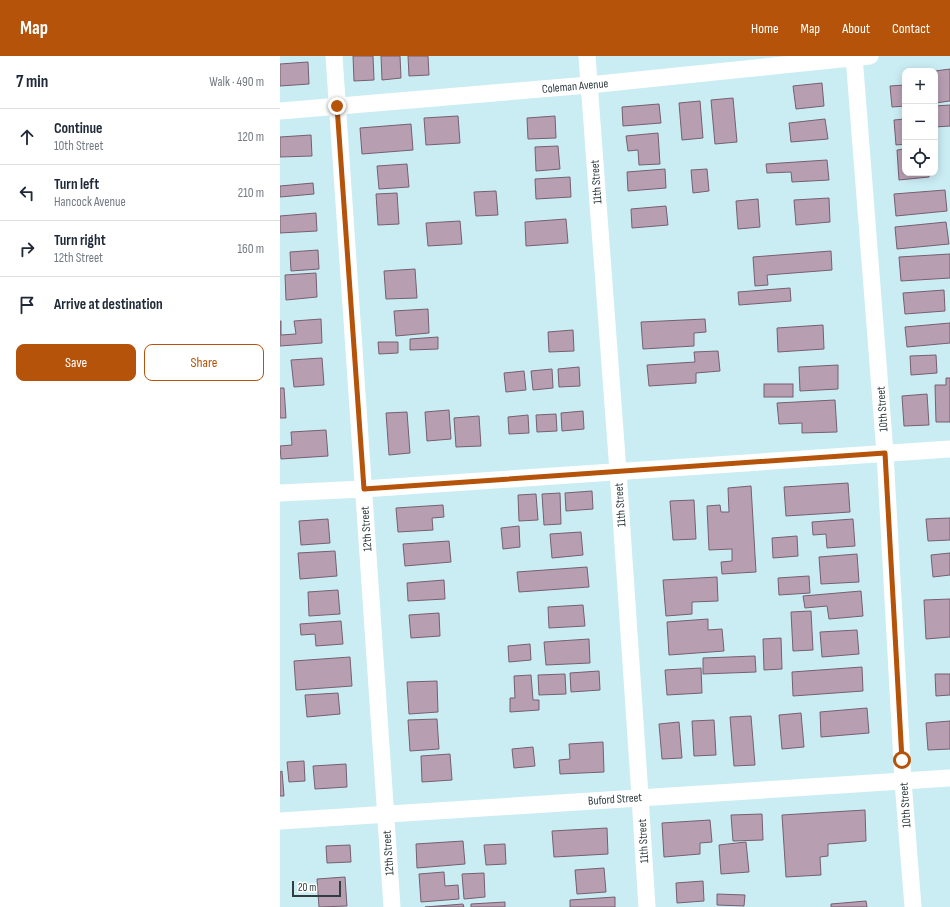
<!DOCTYPE html>
<html lang="en">
<head>
<meta charset="utf-8">
<style>
	:root { --surface:#fff; --page:#f6f6f7; --text:#1f2937; --muted:#747a83; --line:#e0e1e3; --accent:#b45309 }
	body { margin:0; font-family:"Sofia Sans Condensed",sans-serif; background:var(--page); color:var(--text) }
	.controls { position:absolute; right:12px; top:12px; display:grid; overflow:hidden; border-radius:8px; box-shadow:0 2px 10px #0003 }
	.controls button { width:36px; height:36px; display:grid; place-items:center; padding:0; border:0; border-bottom:1px solid var(--line); background:var(--surface); color:var(--text); font:20px sans-serif }
	.scale { position:absolute; left:12px; bottom:10px; width:49px; box-sizing:border-box; padding-left:4px; border:2px solid #303e40; border-top:0; font-size:11px; line-height:14px; white-space:nowrap; color:#303e40; -webkit-text-stroke:3px #fff; paint-order:stroke }
	.stop { position:absolute; width:12px; height:12px; margin:-9px; border:3px solid #b45309; border-radius:50%; background:#fff }
	.stop.end { background:#b45309; border-color:#fff; box-shadow:0 1px 4px #0008 }
	.list { margin:0; padding:0; list-style:none }
	h2 { display:flex; justify-content:space-between; align-items:center; height:52px; margin:0; padding:0 16px; font-size:17px }
	h2 small { font-size:13px; font-weight:400; color:var(--muted) }
	.list li { display:grid; grid-template-columns:26px 1fr auto; gap:12px; align-items:center; box-sizing:border-box; height:56px; padding:0 16px; border-top:1px solid var(--line) }
	.list b { display:block; font-size:15px; white-space:nowrap }
	.list p { margin:0; font-size:13px; white-space:nowrap; color:var(--muted) }
	.list em { font-size:13px; font-style:normal; color:var(--muted) }
	.actions { display:flex; gap:8px; padding:12px 16px }
	.actions a { flex:1; padding:9px 0; border:1px solid var(--accent); border-radius:8px; text-align:center; font-size:14px; color:var(--accent) }
	.actions .main { background:var(--accent); color:#fff }
	.icon { flex:none; width:22px; height:22px; fill:none; stroke:currentColor; stroke-width:2; stroke-linecap:round; stroke-linejoin:round }
	.map { position:relative; flex:none; width:670px; height:851px; overflow:hidden }
	header { display:flex; align-items:center; gap:24px; box-sizing:border-box; height:56px; padding:0 20px; background:var(--accent); color:#fff }
	header strong { font-size:19px }
	nav { display:flex; gap:22px; margin-inline-start:auto; font-size:14px }
	main { display:flex }
	aside { flex:1; background:var(--surface) }
	.map>svg:first-child { display:block }
</style>
</head>
<body>
<header>
<strong>Map</strong>
<nav><a>Home</a><a>Map</a><a>About</a><a>Contact</a></nav>
</header>
<main>
<aside>
<h2>7 min<small>Walk · 490 m</small></h2>
<ul class="list">
<li><svg class="icon" aria-label="ahead" viewBox="0 0 24 24"><path d="M12 20V5M6 11l6-6 6 6"/></svg><div><b>Continue</b><p>10th Street</p></div><em>120 m</em></li>
<li><svg class="icon" aria-label="left" viewBox="0 0 24 24"><path d="M17 20v-9H6M10 6l-5 5 5 5"/></svg><div><b>Turn left</b><p>Hancock Avenue</p></div><em>210 m</em></li>
<li><svg class="icon" aria-label="right" viewBox="0 0 24 24"><path d="M7 20v-9h11M14 6l5 5-5 5"/></svg><div><b>Turn right</b><p>12th Street</p></div><em>160 m</em></li>
<li><svg class="icon" aria-label="arrive" viewBox="0 0 24 24"><path d="M6 21V4h12l-3 4 3 4H6"/></svg><div><b>Arrive at destination</b></div></li>
</ul>
<div class="actions"><a class="main">Save</a><a>Share</a></div>
</aside>
<div class="map">
<svg width="670" height="851" viewBox="0 0 670 851">
	<rect width="100%" height="100%" fill="#caedf3"/>
	<g fill="#b79fb1" stroke="#755f70">
		<path d="M73,0h20l1,24 -20,1z"/>
		<path d="M101,0h19l1,22 -19,2z"/>
		<path d="M128,0h20l1,19 -20,1z"/>
		<path d="M28,6l1,22 -29,2v-22z"/>
		<path d="M670,13v32l-15,2v-32z"/>
		<path d="M542,27l2,23 -28,3 -3,-23z"/>
		<path d="M625,29v21l-13,1 -2,-21z"/>
		<path d="M453,42l4,44 -22,2 -4,-44z"/>
		<path d="M420,45l3,37 -21,2 -3,-37z"/>
		<path d="M379,48l2,19 -38,3 -1,-19z"/>
		<path d="M670,49v21l-15,1v-21z"/>
		<path d="M178,60l2,27 -34,2 -2,-27z"/>
		<path d="M275,60l1,22 -28,1 -1,-21z"/>
		<path d="M545,63l3,20 -37,3 -2,-19z"/>
		<path d="M625,63v25l-9,1 -2,-25z"/>
		<path d="M131,68l2,26 -51,4 -2,-26z"/>
		<path d="M378,77l2,31 -21,1 -1,-15 -10,1 -2,-15z"/>
		<path d="M31,79l1,21 -32,1v-20z"/>
		<path d="M278,90l2,23 -24,2 -1,-24z"/>
		<path d="M625,93v24h24v4l-30,3 -2,-30z"/>
		<path d="M547,104l2,20 -37,2 -1,-10 -24,1 -1,-9z"/>
		<path d="M127,108l2,23 -30,2 -2,-23z"/>
		<path d="M385,113l1,19 -38,3 -1,-19z"/>
		<path d="M427,113l2,22 -16,2 -2,-23z"/>
		<path d="M290,121l1,20 -35,2 -1,-20z"/>
		<path d="M33,127l1,11 -34,3v-11z"/>
		<path d="M665,134l2,21 -51,5 -2,-22z"/>
		<path d="M216,135l2,24 -22,1 -2,-24z"/>
		<path d="M117,137l2,31 -21,1 -2,-31z"/>
		<path d="M549,142l1,24 -34,3 -2,-25z"/>
		<path d="M478,143l2,28 -22,2 -2,-28z"/>
		<path d="M386,150l2,19 -36,3 -1,-19z"/>
		<path d="M36,157l1,18 -37,2v-17z"/>
		<path d="M286,163l2,24 -42,3 -1,-24z"/>
		<path d="M180,165l2,23 -34,2 -2,-23z"/>
		<path d="M666,166l3,22 -52,5 -2,-22z"/>
		<path d="M38,194l1,19 -28,2 -1,-19z"/>
		<path d="M551,195l1,19 -65,5 1,10 -13,1 -2,-29z"/>
		<path d="M670,198v24l-49,3 -2,-24z"/>
		<path d="M135,213l2,29 -31,1 -2,-28z"/>
		<path d="M36,217l1,24 -31,3 -1,-25z"/>
		<path d="M510,232l1,13 -52,4 -1,-13z"/>
		<path d="M664,234l1,21 -40,3 -2,-21z"/>
		<path d="M148,253l1,24 -33,3 -2,-25z"/>
		<path d="M41,263l1,24 -42,3v-25h1v14l15,-1 -2,-13z"/>
		<path d="M425,263l1,13 -12,1v13l-51,3 -2,-27z"/>
		<path d="M670,267v20l-43,4 -2,-20z"/>
		<path d="M543,269l1,24 -46,3 -1,-24z"/>
		<path d="M293,274l1,21 -25,1 -1,-20z"/>
		<path d="M158,281v12l-28,1v-11z"/>
		<path d="M98,286h20v11l-19,1z"/>
		<path d="M438,295l2,20 -24,2v10l-47,3 -2,-21 48,-3 -1,-10z"/>
		<path d="M656,299l1,18 -26,2 -1,-19z"/>
		<path d="M42,302l2,27 -30,2 -3,-27z"/>
		<path d="M558,309v24l-38,2 -1,-24z"/>
		<path d="M299,311l1,19 -21,1 -1,-18z"/>
		<path d="M272,313l1,19 -20,2 -2,-19z"/>
		<path d="M244,315l2,19 -20,2 -2,-19z"/>
		<path d="M666,322h4v44h-14l-1,-37h11z"/>
		<rect x="484" y="328" width="29" height="13"/>
		<path d="M0,332h4l2,30h-6z"/>
		<path d="M647,338l2,31 -25,1 -2,-30z"/>
		<path d="M555,344l2,32 -35,1v-10l-23,1 -2,-21z"/>
		<path d="M169,354l2,29 -24,2 -2,-29z"/>
		<path d="M303,355l1,18 -22,2 -1,-18z"/>
		<path d="M127,356l3,41 -21,2 -3,-42z"/>
		<path d="M276,358l1,17 -20,1 -1,-17z"/>
		<path d="M248,359l1,18 -20,1 -1,-17z"/>
		<path d="M199,360l2,30 -25,1 -2,-29z"/>
		<path d="M46,374l2,26 -47,3 -1,-13 12,-1 -1,-13z"/>
		<path d="M568,427l2,29 -64,4 -2,-29z"/>
		<path d="M471,430l5,86 -34,2 -1,-12 11,-1v-12l-23,1 -2,-44 13,-1 1,7h8l-1,-24z"/>
		<path d="M312,435l1,18 -27,2 -1,-18z"/>
		<path d="M280,437l1,31 -17,1 -2,-31z"/>
		<path d="M256,438l2,26 -19,1 -1,-26z"/>
		<path d="M414,444l2,39 -23,1 -3,-39z"/>
		<path d="M163,449l1,12 -12,1 1,12 -35,2 -2,-24z"/>
		<path d="M670,462v22l-22,1 -2,-22z"/>
		<path d="M48,463l2,24 -29,2 -2,-24z"/>
		<path d="M573,463l2,27 -28,2 -1,-14 -13,1 -1,-13z"/>
		<path d="M239,470l1,21 -17,2 -2,-21z"/>
		<path d="M301,476l2,23 -31,3 -2,-24z"/>
		<path d="M517,480l1,20 -25,2 -1,-20z"/>
		<path d="M169,485l2,21 -46,4 -2,-22z"/>
		<path d="M55,495l2,25 -37,3 -2,-26z"/>
		<path d="M670,497v22l-17,2 -2,-22z"/>
		<path d="M577,498l2,28 -38,2 -2,-27z"/>
		<path d="M307,511l2,20 -70,5 -2,-20z"/>
		<path d="M529,520l1,17 -31,2 -1,-17z"/>
		<path d="M437,521l1,24 -26,1v12l-26,2 -3,-36z"/>
		<path d="M164,524l1,19 -37,2 -1,-18z"/>
		<path d="M58,534l2,24 -31,2 -1,-24z"/>
		<path d="M581,535l2,25 -34,3 -2,-13 -22,2 -2,-12z"/>
		<path d="M670,543v38l-24,2 -2,-39z"/>
		<path d="M303,549l2,21 -36,2 -1,-21z"/>
		<path d="M531,555l2,39 -20,1 -2,-39z"/>
		<path d="M159,557l1,23 -29,2 -2,-23z"/>
		<path d="M428,563v11l14,-1 2,22 -55,4 -2,-33z"/>
		<path d="M61,565l2,23 -27,2 -1,-12 -14,1 -1,-11z"/>
		<path d="M577,574l2,24 -37,3 -2,-25z"/>
		<path d="M501,582l1,31 -18,1 -1,-31z"/>
		<path d="M309,583l1,24 -44,2 -2,-23z"/>
		<path d="M250,588l1,16 -22,2 -1,-16z"/>
		<path d="M475,600l1,16 -53,2v-16z"/>
		<path d="M70,601l2,29 -56,4 -2,-29z"/>
		<path d="M582,611l1,24 -70,5 -1,-24z"/>
		<path d="M421,612l1,25 -35,2 -2,-25z"/>
		<path d="M319,615l1,19 -29,2 -1,-19z"/>
		<path d="M285,618l1,20 -27,1 -1,-20z"/>
		<path d="M655,618h15v21l-14,1z"/>
		<path d="M251,619l2,25h6v10l-29,2v-14h5l-1,-22z"/>
		<path d="M157,625l1,31 -29,2 -2,-32z"/>
		<path d="M58,637l2,21 -33,3 -2,-22z"/>
		<path d="M587,652l2,25 -48,4 -1,-25z"/>
		<path d="M521,657l3,34 -22,2 -3,-34z"/>
		<path d="M471,660l4,49 -21,1 -4,-49z"/>
		<path d="M157,663l2,30 -29,2 -2,-31z"/>
		<path d="M434,664l2,35 -22,1 -2,-35z"/>
		<path d="M670,665v28l-22,1 -2,-27z"/>
		<path d="M399,666l3,36 -20,1 -3,-35z"/>
		<path d="M323,686l1,30 -44,2 -1,-14 11,-1 -1,-15z"/>
		<path d="M253,691l2,19 -21,2 -2,-19z"/>
		<path d="M170,698l2,26 -30,2 -1,-26z"/>
		<path d="M24,705l1,20 -16,1 -2,-20z"/>
		<path d="M66,708l1,23 -32,2 -2,-23z"/>
		<path d="M2,715l2,25h-4v-24z"/>
		<path d="M585,754l1,31 -38,3v12l-8,1 1,18 -35,2 -4,-62z"/>
		<path d="M482,758l1,26 -30,1 -2,-26z"/>
		<path d="M430,764l2,22 -12,1v11l-36,3 -2,-34z"/>
		<path d="M327,772l1,26 -54,3 -2,-26z"/>
		<path d="M183,785l2,23 -48,4 -1,-24z"/>
		<path d="M466,786l3,30 -28,2 -2,-29z"/>
		<path d="M225,788l1,20 -20,1 -2,-20z"/>
		<path d="M70,789l1,17 -24,1 -1,-17z"/>
		<path d="M324,812l2,24 -29,2 -2,-24z"/>
		<path d="M164,816l1,14 13,-1 1,14 -38,3 -2,-28z"/>
		<path d="M204,817l1,24 -21,2 -2,-25z"/>
		<path d="M65,821l2,29 -28,1 -2,-28z"/>
		<path d="M423,825l1,20 -27,2 -1,-20z"/>
		<path d="M437,838l28,1 -1,11 -27,-1z"/>
		<path d="M335,841v10h-45v-7z"/>
		<path d="M586,845l1,6h-36v-3z"/>
		<path d="M225,846v5h-34v-3z"/>
		<path d="M183,848l1,3h-39z"/>
	</g>
	<g fill="none" stroke-linecap="round" stroke-linejoin="round">
		<g stroke="#fff" stroke-width="17">
			<path d="M54,0l58,851"/>
			<path d="M307,0l31,415 21,310 8,126"/>
			<path d="M574,0l31,397 18,328 10,126"/>
			<path d="M0,55l309,-26 281,-29"/>
			<path d="M0,437l83,-4 587,-40"/>
			<path d="M0,765l670,-43"/>
		</g>
	</g>
	<g fill="none" stroke-linecap="round" stroke-linejoin="round">
		<path stroke="#b45309" stroke-width="5" d="M57,50l27,383 521,-36 17,307"/>
	</g>
	<g text-anchor="middle" stroke-width="3" stroke-linejoin="round" paint-order="stroke">
		<g font-size="12" fill="#303e40" stroke="#fff">
			<text transform="translate(295 30) rotate(-5)" y="4">Coleman Avenue</text>
			<text transform="translate(316 126) rotate(-94)" y="4">11th Street</text>
			<text transform="translate(602 353) rotate(-94)" y="4">10th Street</text>
			<text transform="translate(340 449) rotate(-94)" y="4">11th Street</text>
			<text transform="translate(86 473) rotate(-94)" y="4">12th Street</text>
			<text transform="translate(335 743) rotate(-4)" y="4">Buford Street</text>
			<text transform="translate(625 749) rotate(-94)" y="4">10th Street</text>
			<text transform="translate(363 785) rotate(-93)" y="4">11th Street</text>
			<text transform="translate(108 797) rotate(-94)" y="4">12th Street</text>
		</g>
	</g>
</svg>
<div class="controls">
<button>+</button>
<button>−</button>
<button><svg class="icon" aria-label="locate" viewBox="0 0 24 24"><circle cx="12" cy="12" r="6"/><path d="M12 2v4M12 18v4M2 12h4M18 12h4"/></svg></button>
</div>
<div class="scale">20 m</div>
<div class="stop" style="left:622px;top:704px"></div>
<div class="stop end" style="left:57px;top:50px"></div>
</div>
</main>
</body>
</html>
